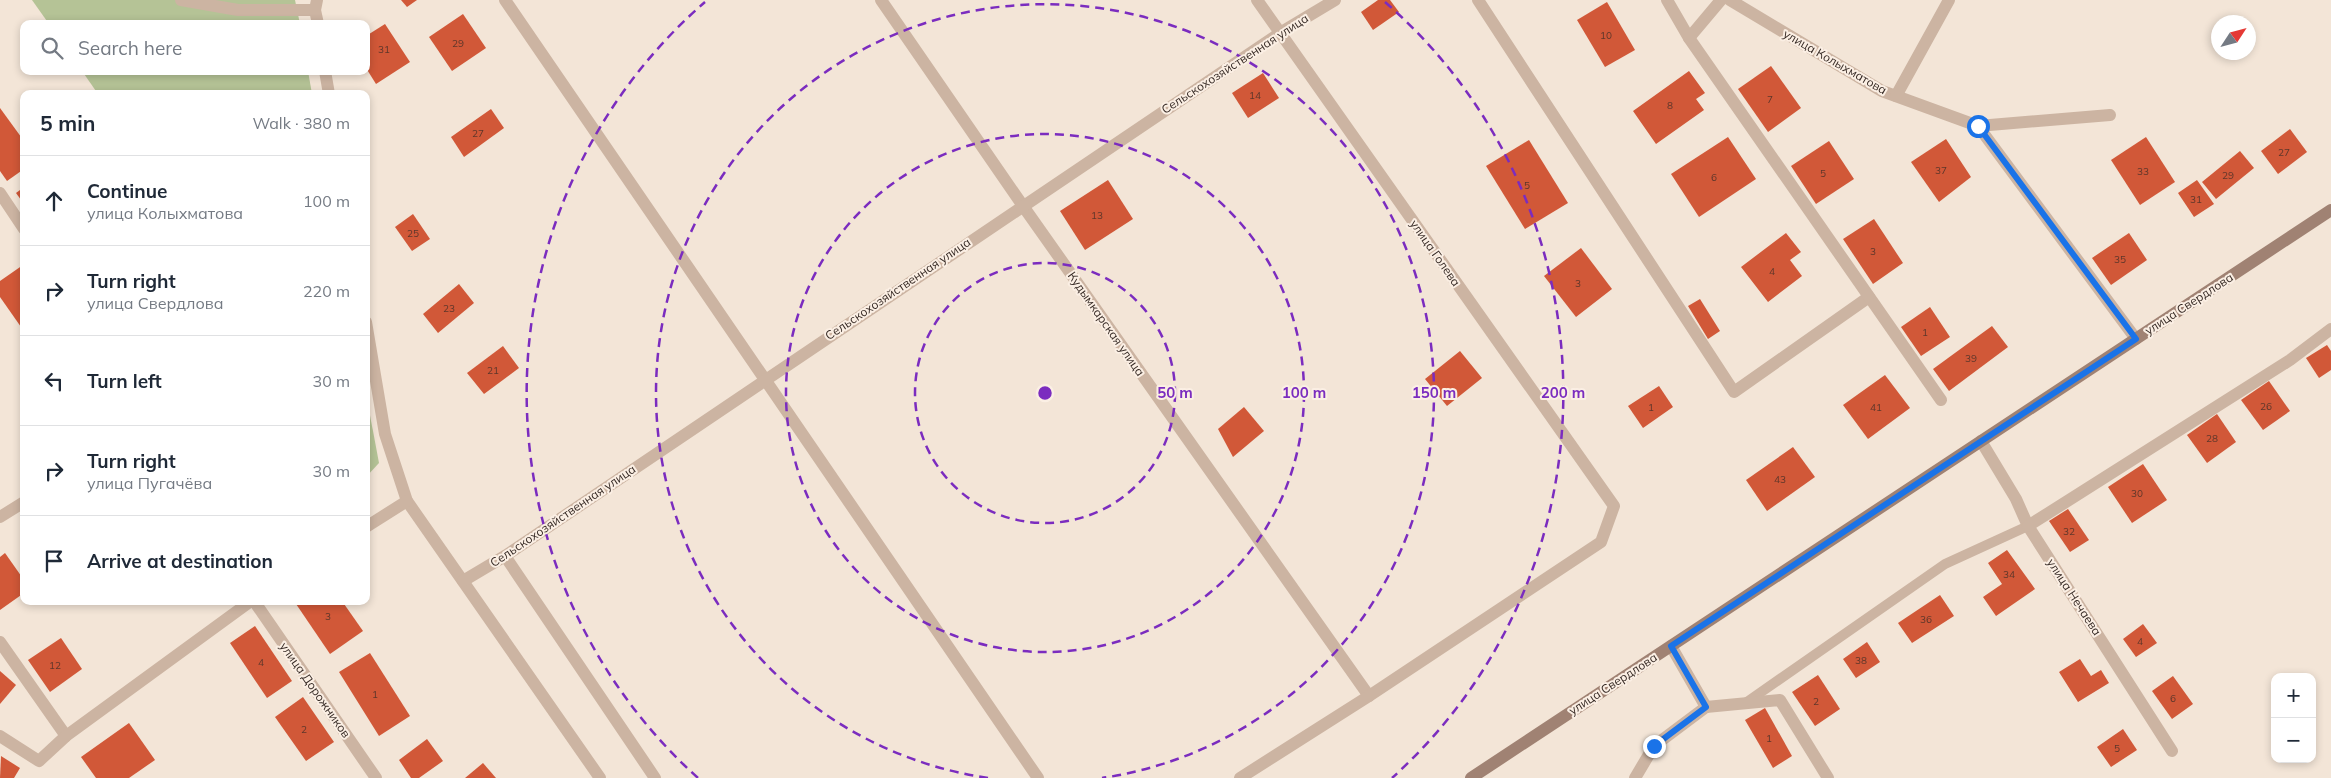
<!DOCTYPE html>
<html lang="en">
<head>
<meta charset="utf-8">
<style>
	:root { --surface:#fff; --page:#f2f2f3; --text:#1f2937; --muted:#747a83; --line:#e0e1e3 }
	body { margin:0; font-family:Mulish,sans-serif; background:var(--page); color:var(--text) }
	.controls { position:absolute; right:15px; bottom:15px; display:grid; overflow:hidden; border-radius:10px; box-shadow:0 2px 8px #0003 }
	.controls button { width:45px; height:45px; display:grid; place-items:center; padding:0; border:0; border-bottom:1px solid var(--line); background:var(--surface); color:var(--text); font:25px sans-serif }
	.compass { position:absolute; left:2211px; top:15px; width:45px; height:45px; border-radius:50%; background:var(--surface); box-shadow:0 2px 8px #0003; rotate:54deg }
	.stop { position:absolute; width:15px; height:15px; margin:-11px; border:4px solid #1a73e8; border-radius:50%; background:#fff }
	.stop.end { background:#1a73e8; border-color:#fff; box-shadow:0 1px 5px #0008 }
	.list { margin:0; padding:0; list-style:none }
	h2 { display:flex; justify-content:space-between; align-items:center; height:65px; margin:0; padding:0 20px; font-size:21px }
	h2 small { font-size:16px; font-weight:400; color:var(--muted) }
	.list li { display:grid; grid-template-columns:32px 1fr auto; gap:15px; align-items:center; box-sizing:border-box; height:90px; padding:0 20px; border-top:1px solid var(--line) }
	.list b { display:block; font-size:19px; white-space:nowrap }
	.list p { margin:0; font-size:16px; white-space:nowrap; color:var(--muted) }
	.list em { font-size:16px; font-style:normal; color:var(--muted) }
	.icon { flex:none; width:28px; height:28px; fill:none; stroke:currentColor; stroke-width:2; stroke-linecap:round; stroke-linejoin:round }
	.map { position:relative; flex:none; width:2331px; height:778px; overflow:hidden }
	.search { position:absolute; background:var(--surface); box-shadow:0 2px 8px #0003; left:20px; top:20px; width:350px; height:55px; display:flex; align-items:center; gap:12px; box-sizing:border-box; padding:0 18px; border-radius:10px; color:var(--muted); font-size:19px }
	.panel { position:absolute; background:var(--surface); box-shadow:0 2px 8px #0003; left:20px; top:90px; width:350px; height:515px; border-radius:10px }
	.map>svg:first-child { display:block }
</style>
</head>
<body>
<div class="map">
<svg width="2331" height="778" viewBox="0 0 2331 778">
	<rect width="100%" height="100%" fill="#f3e5d7"/>
	<g fill="#b5c396">
		<path d="M32,0h263l5,24h-251z"/>
		<path d="M82,71h226l4,23h-214z"/>
		<path d="M366,394l13,69 -13,14z"/>
	</g>
	<g fill="#d15838">
		<path d="M401,0h16l-10,7z"/>
		<path d="M1378,0h12l9,12 -26,18 -12,-18z"/>
		<path d="M1607,2l28,48 -30,17 -28,-47z"/>
		<path d="M463,14l23,34 -34,23 -23,-34z"/>
		<path d="M385,24l25,38 -34,22 -10,-16v-32z"/>
		<path d="M1771,66l30,42 -33,24 -30,-43z"/>
		<path d="M1689,71l16,22 -9,6 8,11 -48,34 -23,-33z"/>
		<path d="M1263,73l16,25 -31,20 -16,-25z"/>
		<path d="M0,108l24,33v28l-17,12 -7,-10z"/>
		<path d="M491,109l13,19 -40,29 -13,-20z"/>
		<path d="M2290,129l17,23 -29,22 -17,-23z"/>
		<path d="M1728,137l28,42 -57,38 -28,-43z"/>
		<path d="M2146,137l29,45 -35,23 -29,-45z"/>
		<path d="M1946,139l25,38 -32,25 -28,-40z"/>
		<path d="M1529,140l39,63 -43,26 -39,-63z"/>
		<path d="M1829,141l25,38 -38,25 -25,-38z"/>
		<path d="M2240,151l14,17 -38,31 -14,-17z"/>
		<path d="M1108,180l25,39 -48,31 -25,-39z"/>
		<path d="M2197,180l17,24 -20,13 -16,-24z"/>
		<path d="M24,187v17l-8,-11z"/>
		<path d="M413,214l17,25 -18,12 -17,-24z"/>
		<path d="M1874,219l29,44 -30,21 -30,-45z"/>
		<path d="M1786,233l15,19 -11,8 12,16 -34,26 -27,-35z"/>
		<path d="M2129,233l18,27 -36,25 -19,-27z"/>
		<path d="M1581,248l31,41 -36,28 -32,-41z"/>
		<path d="M23,265l1,60 -3,2 -21,-30v-16z"/>
		<path d="M459,284l15,19 -36,30 -15,-19z"/>
		<path d="M1700,299l20,32 -12,8 -20,-33z"/>
		<path d="M1930,307l20,30 -29,19 -20,-29z"/>
		<path d="M1992,326l16,21 -59,44 -16,-22z"/>
		<path d="M2327,345l4,6v19l-12,8 -13,-20z"/>
		<path d="M503,346l16,22 -35,26 -17,-21z"/>
		<path d="M1460,351l22,27 -35,28 -22,-27z"/>
		<path d="M1885,375l25,33 -42,31 -25,-34z"/>
		<path d="M2269,381l21,30 -27,19 -22,-30z"/>
		<path d="M1659,386l14,21 -30,21 -15,-22z"/>
		<path d="M1244,407l20,24 -31,26 -15,-28z"/>
		<path d="M2217,414l19,28 -29,21 -20,-28z"/>
		<path d="M1793,447l22,30 -48,34 -21,-31z"/>
		<path d="M2143,464l24,36 -35,23 -24,-36z"/>
		<path d="M2068,509l21,31 -19,12 -21,-31z"/>
		<path d="M2007,550l28,39 -39,27 -13,-19 19,-13 -14,-21z"/>
		<path d="M5,553l19,27v13l-24,17v-53z"/>
		<path d="M1940,595l14,21 -42,27 -14,-20z"/>
		<path d="M294,601h48l21,30 -33,23z"/>
		<path d="M2143,624l14,19 -21,14 -13,-18z"/>
		<path d="M255,626l37,55 -25,17 -37,-55z"/>
		<path d="M61,638l21,31 -32,23 -22,-32z"/>
		<path d="M1867,642l13,20 -24,16 -13,-19z"/>
		<path d="M370,653l40,63 -31,20 -40,-64z"/>
		<path d="M2080,659l11,17 10,-6 8,13 -31,19 -19,-30z"/>
		<path d="M0,671l16,14 -16,19z"/>
		<path d="M1818,675l22,34 -25,17 -23,-34z"/>
		<path d="M2173,676l20,28 -21,15 -20,-28z"/>
		<path d="M303,697l31,45 -28,19 -31,-44z"/>
		<path d="M1765,708l27,48 -19,12 -28,-48z"/>
		<path d="M129,723l26,37 -26,18h-33l-15,-21z"/>
		<path d="M2123,729l14,21 -26,17 -14,-20z"/>
		<path d="M427,739l16,22 -24,17h-8l-12,-18z"/>
		<path d="M1,756l19,12 -6,10h-14z"/>
		<path d="M483,763l13,15h-31z"/>
	</g>
	<g fill="none" stroke-linecap="round" stroke-linejoin="round">
		<path stroke="#ccb4a2" stroke-width="10" d="M1744,704l201,-140 83,-38"/>
		<g stroke="#ccb4a2" stroke-width="12">
			<path d="M181,0l57,10h77"/>
			<path d="M317,0l-2,10 3,14"/>
			<path d="M505,0l533,778"/>
			<path d="M881,0l142,206 346,490"/>
			<path d="M1478,0l256,392 135,-95"/>
			<path d="M1667,0l22,38 252,362"/>
			<path d="M1730,0l152,91 96,35 158,213"/>
			<path d="M1689,38l32,-38"/>
			<path d="M325,71l4,23"/>
			<path d="M1896,96l53,-96"/>
			<path d="M1978,126l132,-11"/>
			<path d="M0,193l24,36"/>
			<path d="M366,322l19,112 22,67 193,277"/>
			<path d="M1981,441l35,58 12,27 144,225"/>
			<path d="M0,517l24,-15"/>
			<path d="M2028,526l262,-166 41,-31"/>
			<path d="M366,527l41,-26"/>
			<path d="M505,556l150,222"/>
			<path d="M463,581l42,-25 775,-523 55,-33"/>
			<path d="M254,601l122,177"/>
			<path d="M0,642l66,94"/>
			<path d="M1671,646l35,61"/>
			<path d="M1706,707l74,-7 48,78"/>
			<path d="M0,736l39,25 27,-25 185,-135"/>
			<path d="M1240,778l129,-82 232,-154 13,-36 -357,-506"/>
			<path d="M1635,778l19,-32 52,-39"/>
		</g>
		<path stroke="#a08273" stroke-width="12" d="M1471,778l860,-568"/>
	</g>
	<g fill="none" stroke-linecap="round" stroke-linejoin="round">
		<path stroke="#1a73e8" stroke-width="6" d="M1654,746l52,-39 -35,-61 465,-307 -158,-213"/>
	</g>
	<g fill="none" stroke="#7b2cbf" stroke-width="2.5" stroke-dasharray="9 6">
		<circle cx="1045" cy="393" r="130"/>
		<circle cx="1045" cy="393" r="259"/>
		<path d="M988 778A389 389 0 1 1 1102 778"/>
		<path d="M698 778A518 518 0 0 1 705 2M1385 2A518 518 0 0 1 1392 778"/>
	</g>
	<g text-anchor="middle" stroke-width="4" stroke-linejoin="round" paint-order="stroke">
		<g font-size="10" fill="#5d362a">
			<text x="1606" y="39">10</text>
			<text x="458" y="47">29</text>
			<text x="384" y="53">31</text>
			<text x="1255" y="99">14</text>
			<text x="1770" y="103">7</text>
			<text x="1670" y="109">8</text>
			<text x="478" y="137">27</text>
			<text x="2284" y="156">27</text>
			<text x="1941" y="174">37</text>
			<text x="2143" y="175">33</text>
			<text x="1823" y="177">5</text>
			<text x="2228" y="179">29</text>
			<text x="1714" y="181">6</text>
			<text x="1527" y="189">5</text>
			<text x="2196" y="203">31</text>
			<text x="1097" y="219">13</text>
			<text x="413" y="237">25</text>
			<text x="1873" y="255">3</text>
			<text x="2120" y="263">35</text>
			<text x="1772" y="275">4</text>
			<text x="1578" y="287">3</text>
			<text x="449" y="312">23</text>
			<text x="1925" y="336">1</text>
			<text x="1971" y="362">39</text>
			<text x="493" y="374">21</text>
			<text x="2266" y="410">26</text>
			<text x="1651" y="411">1</text>
			<text x="1876" y="411">41</text>
			<text x="2212" y="442">28</text>
			<text x="1780" y="483">43</text>
			<text x="2137" y="497">30</text>
			<text x="2069" y="535">32</text>
			<text x="2009" y="578">34</text>
			<text x="328" y="620">3</text>
			<text x="1926" y="623">36</text>
			<text x="2140" y="645">4</text>
			<text x="1861" y="664">38</text>
			<text x="261" y="666">4</text>
			<text x="55" y="669">12</text>
			<text x="375" y="698">1</text>
			<text x="2173" y="702">6</text>
			<text x="1816" y="705">2</text>
			<text x="304" y="733">2</text>
			<text x="1769" y="742">1</text>
			<text x="2117" y="752">5</text>
		</g>
		<g font-size="12" fill="#362a25" stroke="#fbefe4">
			<text transform="translate(1835 62) rotate(30)" y="4">улица Колыхматова</text>
			<text transform="translate(1235 64) rotate(-33)" y="4">Сельскохозяйственная улица</text>
			<text transform="translate(1435 253) rotate(55)" y="4">улица Голева</text>
			<text transform="translate(898 289) rotate(-34)" y="4">Сельскохозяйственная улица</text>
			<text transform="translate(2189 304) rotate(-33)" y="4">улица Свердлова</text>
			<text transform="translate(1106 324) rotate(55)" y="4">Кудымкарская улица</text>
			<text transform="translate(563 516) rotate(-34)" y="4">Сельскохозяйственная улица</text>
			<text transform="translate(2074 597) rotate(57)" y="4">улица Нечаева</text>
			<text transform="translate(1613 684) rotate(-33)" y="4">улица Свердлова</text>
			<text transform="translate(315 690) rotate(55)" y="4">улица Дорожников</text>
		</g>
	</g>
	<circle cx="1045" cy="393" r="8" fill="#7b2cbf" stroke="#fbefe4" stroke-width="2.5"/>
	<g font-size="15" text-anchor="middle" font-weight="bold" fill="#7b2cbf" stroke="#fbefe4" stroke-width="4" stroke-linejoin="round" paint-order="stroke">
		<text x="1175" y="398">50 m</text>
		<text x="1304" y="398">100 m</text>
		<text x="1434" y="398">150 m</text>
		<text x="1563" y="398">200 m</text>
	</g>
</svg>
<div class="controls">
<button>+</button>
<button>−</button>
</div>
<svg class="compass" viewBox="-18 -18 36 36"><path d="M0-13l5 13h-10z" fill="#e53935"/><path d="M0 13l5-13h-10z" fill="#747a83"/></svg>
<div class="stop" style="left:1978px;top:126px"></div>
<div class="stop end" style="left:1654px;top:746px"></div>
<div class="search"><svg class="icon" aria-label="search" viewBox="0 0 24 24"><circle cx="10" cy="10" r="6"/><path d="M15 15l6 6"/></svg>Search here</div>
<section class="panel">
<h2>5 min<small>Walk · 380 m</small></h2>
<ul class="list">
<li><svg class="icon" aria-label="ahead" viewBox="0 0 24 24"><path d="M12 20V5M6 11l6-6 6 6"/></svg><div><b>Continue</b><p>улица Колыхматова</p></div><em>100 m</em></li>
<li><svg class="icon" aria-label="right" viewBox="0 0 24 24"><path d="M7 20v-9h11M14 6l5 5-5 5"/></svg><div><b>Turn right</b><p>улица Свердлова</p></div><em>220 m</em></li>
<li><svg class="icon" aria-label="left" viewBox="0 0 24 24"><path d="M17 20v-9H6M10 6l-5 5 5 5"/></svg><div><b>Turn left</b></div><em>30 m</em></li>
<li><svg class="icon" aria-label="right" viewBox="0 0 24 24"><path d="M7 20v-9h11M14 6l5 5-5 5"/></svg><div><b>Turn right</b><p>улица Пугачёва</p></div><em>30 m</em></li>
<li><svg class="icon" aria-label="arrive" viewBox="0 0 24 24"><path d="M6 21V4h12l-3 4 3 4H6"/></svg><div><b>Arrive at destination</b></div></li>
</ul>
</section>
</div>
</body>
</html>
